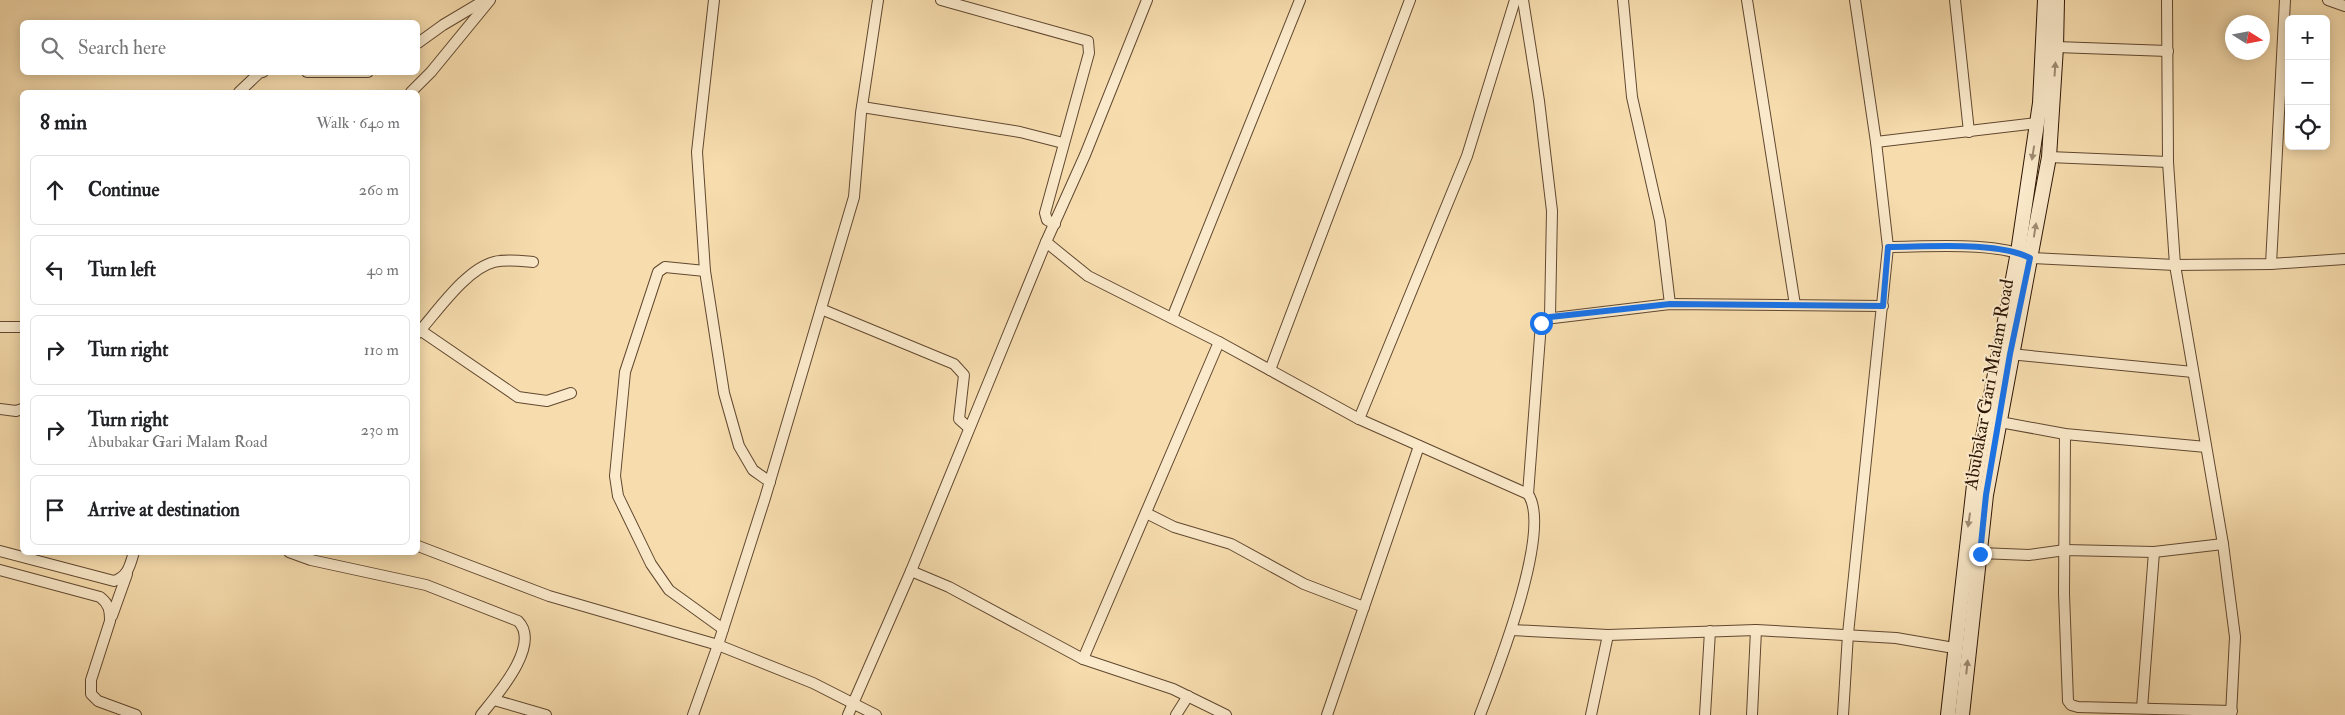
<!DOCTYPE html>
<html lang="en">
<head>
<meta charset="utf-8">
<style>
	:root { --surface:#fff; --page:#f6f6f6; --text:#202124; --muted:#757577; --line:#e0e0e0 }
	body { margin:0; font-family:"IM FELL Double Pica",serif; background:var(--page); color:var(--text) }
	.controls { position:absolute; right:15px; top:15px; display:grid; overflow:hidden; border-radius:8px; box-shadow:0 2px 12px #0003 }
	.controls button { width:45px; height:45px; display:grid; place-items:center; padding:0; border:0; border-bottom:1px solid var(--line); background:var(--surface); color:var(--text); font:25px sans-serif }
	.compass { position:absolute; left:2225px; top:15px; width:45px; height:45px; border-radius:50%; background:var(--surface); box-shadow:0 2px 12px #0003; rotate:101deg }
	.stop { position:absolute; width:15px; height:15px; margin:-11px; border:4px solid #1a73e8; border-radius:50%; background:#fff }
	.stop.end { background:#1a73e8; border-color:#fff; box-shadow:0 1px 5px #0008 }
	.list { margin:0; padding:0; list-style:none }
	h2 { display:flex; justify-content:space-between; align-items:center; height:65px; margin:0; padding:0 20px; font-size:21px }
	h2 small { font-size:16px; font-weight:400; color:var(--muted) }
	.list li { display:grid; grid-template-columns:32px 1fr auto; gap:15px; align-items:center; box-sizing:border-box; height:70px; margin:0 10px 10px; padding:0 10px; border:1px solid var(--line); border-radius:8px }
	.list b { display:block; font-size:19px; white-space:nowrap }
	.list p { margin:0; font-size:16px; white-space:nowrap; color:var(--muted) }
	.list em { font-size:16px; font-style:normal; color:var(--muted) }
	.icon { flex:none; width:28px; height:28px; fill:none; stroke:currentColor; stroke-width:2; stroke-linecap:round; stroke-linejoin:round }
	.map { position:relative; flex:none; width:2345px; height:715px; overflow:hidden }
	.search { position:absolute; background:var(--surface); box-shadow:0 2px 12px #0003; left:20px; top:20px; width:400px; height:55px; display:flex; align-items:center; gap:12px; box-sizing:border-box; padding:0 18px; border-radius:8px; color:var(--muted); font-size:19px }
	.panel { position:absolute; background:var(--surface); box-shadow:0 2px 12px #0003; left:20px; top:90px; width:400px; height:465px; border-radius:8px }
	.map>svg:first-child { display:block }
</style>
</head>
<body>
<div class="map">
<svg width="2345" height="715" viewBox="0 0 2345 715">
	<rect width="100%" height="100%" fill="#f7ddae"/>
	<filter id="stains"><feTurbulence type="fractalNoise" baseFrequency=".004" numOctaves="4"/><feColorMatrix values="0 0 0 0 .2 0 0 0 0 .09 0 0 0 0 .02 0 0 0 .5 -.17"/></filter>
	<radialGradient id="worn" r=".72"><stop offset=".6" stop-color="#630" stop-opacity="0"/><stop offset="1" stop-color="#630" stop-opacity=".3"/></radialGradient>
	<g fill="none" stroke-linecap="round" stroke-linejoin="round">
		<defs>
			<g id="street">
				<path d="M714,0l-17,152 8,119 19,122 15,53 14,24 17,12"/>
				<path d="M941,0l147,41 1,12 -44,160 2,7 8,4"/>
				<path d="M1147,0l-62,155 -39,87 42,34 131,66 140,77 169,75c25,36 -32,179 -48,221"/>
				<path d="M1523,0l16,101 13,110 -2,106"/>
				<path d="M1623,0l9,97 28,124 10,83"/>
				<path d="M1747,0l48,305"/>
				<path d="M1955,0l14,132"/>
				<path d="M2167,0l1,162 7,103 48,279 12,93 -4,78"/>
				<path d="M2328,0l17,6"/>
				<path d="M418,43l25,-18 42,-25"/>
				<path d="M2056,47l112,4"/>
				<path d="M307,72h61"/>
				<path d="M239,92l20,-19 4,-1"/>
				<path d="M411,92l20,-20 59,-72"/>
				<path d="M862,107l158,25 43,11"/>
				<path d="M1876,142l161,-19"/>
				<path d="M2049,157l119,5"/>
				<path d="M1888,247c39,0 108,-6 142,11l145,7 96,-1 74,-5"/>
				<path d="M2271,264l14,-264"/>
				<path d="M705,271l-40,-4 -7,5 -33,100 -10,104 3,20 33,68 18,26 54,39"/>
				<path d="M821,309l133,55 10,11 -5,44 10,9"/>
				<path d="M1172,318l128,-318"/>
				<path d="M0,327h22"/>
				<path d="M420,330l98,67 29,4 24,-8"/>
				<path d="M418,333c19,-21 48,-64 76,-71 13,-3 27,-1 39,0"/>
				<path d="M2010,354l183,18"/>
				<path d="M1270,370l140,-370"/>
				<path d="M0,409l16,2 6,-2"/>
				<path d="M1359,419l108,-263 48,-156"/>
				<path d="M2000,422l65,12 141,13"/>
				<path d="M2065,434l-1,160 4,107 3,4 7,2 154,4"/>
				<path d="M1528,494l13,-171 4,-4 125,-15 213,2"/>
				<path d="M1146,513l28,14 57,17 73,40 60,23"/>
				<path d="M418,546l131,50 169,49 95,38 63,32"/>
				<path d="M0,551l114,30c14,-4 16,-16 20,-29"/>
				<path d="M289,552l22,8 115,25 92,36c24,24 -22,75 -37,94"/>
				<path d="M1980,553l49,2 36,-5 89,2 69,-8"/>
				<path d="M0,570l100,27c9,7 10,13 10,24l-19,59v14l7,7 38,14"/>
				<path d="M911,571l135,-329"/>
				<path d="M112,616l15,-42"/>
				<path d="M1512,630l96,5 148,-5 140,8 58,10"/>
				<path d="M1083,659l136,-317"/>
				<path d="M494,700l52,15"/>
				<path d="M2142,708l12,-156"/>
				<path d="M693,715l25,-70 47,-147 89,-301 7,-84 17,-113"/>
				<path d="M848,715l63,-144 38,16 134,72 90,30 53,26"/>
				<path d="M1176,715l12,-19"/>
				<path d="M1327,715l92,-269"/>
				<path d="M1591,715l17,-80"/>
				<path d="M1705,715l5,-84"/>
				<path d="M1752,715l4,-85"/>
				<path d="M1843,715l5,-81 40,-387 -12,-105 -21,-142"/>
			</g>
			<g id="secondary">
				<path d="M1948,715l26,-230 44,-233 22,-149 5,-103"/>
				<path d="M1962,715l24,-220 63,-338 7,-110 1,-47"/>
			</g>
		</defs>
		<use href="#street" stroke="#614830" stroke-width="12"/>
		<use href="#secondary" stroke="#2f1706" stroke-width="16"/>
		<use href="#street" stroke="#fae9ca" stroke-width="10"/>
		<use href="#secondary" stroke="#fae9ca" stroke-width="14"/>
	</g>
	<defs><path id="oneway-solid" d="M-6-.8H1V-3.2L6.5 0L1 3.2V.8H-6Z" transform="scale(1.25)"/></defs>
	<g fill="#9f8a72">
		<use href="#oneway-solid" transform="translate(2055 69) rotate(-86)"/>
		<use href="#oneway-solid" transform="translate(2033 153) rotate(99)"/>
		<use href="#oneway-solid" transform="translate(2035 230) rotate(-81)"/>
		<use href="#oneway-solid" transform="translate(1969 520) rotate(98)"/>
		<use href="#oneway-solid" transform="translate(1967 667) rotate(-84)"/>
	</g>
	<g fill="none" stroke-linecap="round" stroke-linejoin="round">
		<path stroke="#1a73e8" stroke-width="6" d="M1541,323l9,-6 120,-13 213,2 5,-59c39,0 109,-6 142,11l-20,96 -24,141 -6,59"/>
	</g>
	<g text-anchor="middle" stroke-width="4" stroke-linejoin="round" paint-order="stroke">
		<g font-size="19" fill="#2f1706" stroke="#fae9ca">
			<text transform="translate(1988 384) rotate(-80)" y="7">Abubakar Gari Malam Road</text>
		</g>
	</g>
	<rect width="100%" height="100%" filter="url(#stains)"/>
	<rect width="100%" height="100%" fill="url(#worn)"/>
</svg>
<div class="controls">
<button>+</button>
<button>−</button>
<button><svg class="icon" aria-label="locate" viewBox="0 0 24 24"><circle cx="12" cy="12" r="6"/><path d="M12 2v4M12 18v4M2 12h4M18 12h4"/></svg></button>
</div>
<svg class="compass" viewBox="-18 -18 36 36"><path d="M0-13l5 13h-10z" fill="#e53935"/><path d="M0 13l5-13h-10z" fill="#757577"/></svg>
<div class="stop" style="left:1541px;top:323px"></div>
<div class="stop end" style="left:1980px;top:554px"></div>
<div class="search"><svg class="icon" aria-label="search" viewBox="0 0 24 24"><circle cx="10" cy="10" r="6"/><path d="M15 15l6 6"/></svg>Search here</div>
<section class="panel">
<h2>8 min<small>Walk · 640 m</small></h2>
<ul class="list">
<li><svg class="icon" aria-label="ahead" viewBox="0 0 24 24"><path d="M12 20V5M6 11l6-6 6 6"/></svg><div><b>Continue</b></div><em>260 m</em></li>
<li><svg class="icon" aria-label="left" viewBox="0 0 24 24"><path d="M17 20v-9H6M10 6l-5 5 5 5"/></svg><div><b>Turn left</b></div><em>40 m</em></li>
<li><svg class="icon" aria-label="right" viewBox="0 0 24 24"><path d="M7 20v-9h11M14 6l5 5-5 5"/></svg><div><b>Turn right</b></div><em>110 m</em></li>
<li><svg class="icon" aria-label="right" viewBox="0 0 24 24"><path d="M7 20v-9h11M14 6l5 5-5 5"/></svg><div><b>Turn right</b><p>Abubakar Gari Malam Road</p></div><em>230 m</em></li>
<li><svg class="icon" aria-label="arrive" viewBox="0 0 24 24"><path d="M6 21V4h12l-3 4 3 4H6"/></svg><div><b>Arrive at destination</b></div></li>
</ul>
</section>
</div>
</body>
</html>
